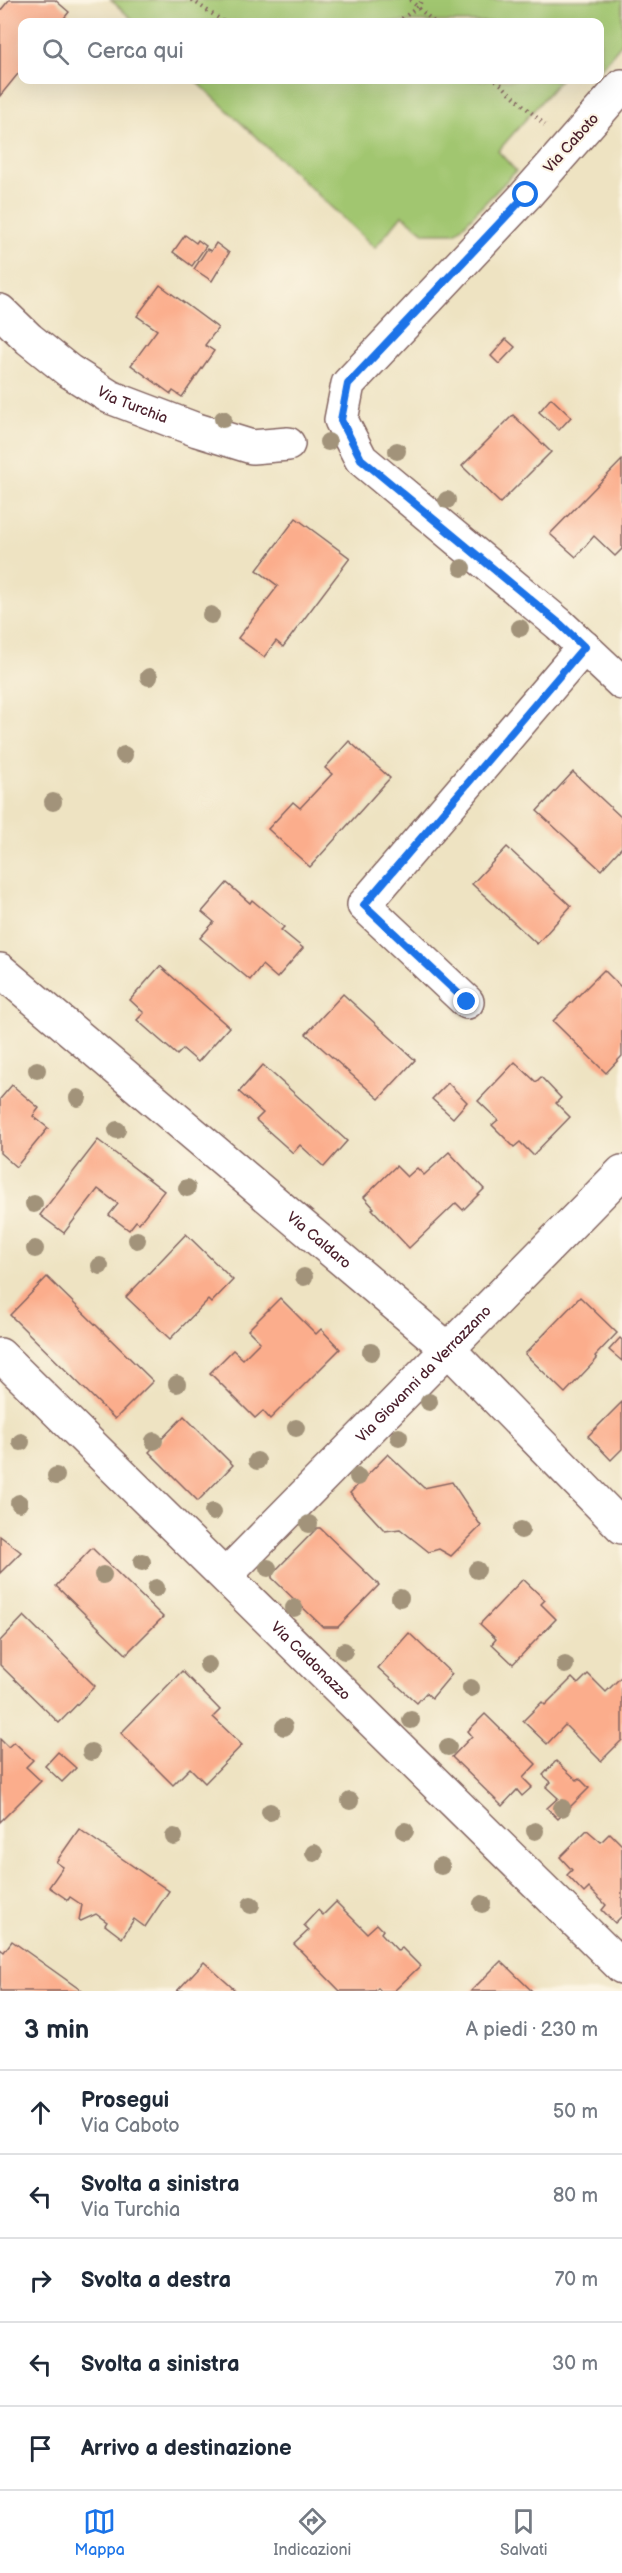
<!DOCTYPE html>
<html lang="it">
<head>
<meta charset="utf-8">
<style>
	:root { --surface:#fff; --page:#f6f6f7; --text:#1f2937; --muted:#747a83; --line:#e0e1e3; --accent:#1a73e8 }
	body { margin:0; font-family:"Balsamiq Sans",sans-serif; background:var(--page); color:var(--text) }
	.stop { position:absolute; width:18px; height:18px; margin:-14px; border:4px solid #1a73e8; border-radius:50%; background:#fff }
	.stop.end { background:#1a73e8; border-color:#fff; box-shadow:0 2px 6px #0008 }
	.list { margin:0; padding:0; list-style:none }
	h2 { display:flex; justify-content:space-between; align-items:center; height:78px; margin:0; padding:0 24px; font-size:26px }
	h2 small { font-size:20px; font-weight:400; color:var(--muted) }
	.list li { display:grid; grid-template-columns:39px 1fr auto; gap:18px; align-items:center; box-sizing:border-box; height:84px; padding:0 24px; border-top:2px solid var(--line) }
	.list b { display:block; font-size:22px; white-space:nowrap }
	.list p { margin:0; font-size:20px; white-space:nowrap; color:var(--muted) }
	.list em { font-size:20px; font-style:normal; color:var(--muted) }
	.icon { flex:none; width:33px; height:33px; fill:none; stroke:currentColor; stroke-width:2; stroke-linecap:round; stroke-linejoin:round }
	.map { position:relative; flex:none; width:622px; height:1991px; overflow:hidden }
	.search { position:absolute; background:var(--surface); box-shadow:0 6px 24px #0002; left:18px; right:18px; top:18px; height:66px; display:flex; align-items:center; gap:15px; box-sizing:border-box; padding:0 21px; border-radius:12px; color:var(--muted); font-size:22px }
	.sheet { height:498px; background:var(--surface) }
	nav { display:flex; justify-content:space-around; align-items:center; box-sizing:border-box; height:84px; border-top:2px solid var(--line); background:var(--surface); font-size:16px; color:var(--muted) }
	nav a { display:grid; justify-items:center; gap:3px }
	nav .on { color:var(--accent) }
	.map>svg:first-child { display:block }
</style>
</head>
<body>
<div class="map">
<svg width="622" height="1991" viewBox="0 0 622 1991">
	<rect width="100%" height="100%" fill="#fcf5e5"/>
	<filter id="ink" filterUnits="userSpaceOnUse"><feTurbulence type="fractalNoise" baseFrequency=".0167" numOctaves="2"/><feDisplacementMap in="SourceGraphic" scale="12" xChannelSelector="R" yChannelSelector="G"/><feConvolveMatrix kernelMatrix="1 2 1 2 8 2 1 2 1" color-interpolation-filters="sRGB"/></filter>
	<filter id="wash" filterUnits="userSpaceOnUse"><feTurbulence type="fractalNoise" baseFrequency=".008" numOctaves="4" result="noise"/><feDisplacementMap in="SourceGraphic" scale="24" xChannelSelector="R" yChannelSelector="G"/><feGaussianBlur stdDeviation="1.35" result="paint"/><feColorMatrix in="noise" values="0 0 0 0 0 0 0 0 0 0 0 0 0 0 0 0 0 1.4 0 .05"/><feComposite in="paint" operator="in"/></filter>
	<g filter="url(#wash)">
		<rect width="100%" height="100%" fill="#eee3c2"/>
		<g fill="#a1c670" stroke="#76724e" stroke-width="1.5">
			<path d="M111,0h511v43l-22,26v-47h-465z"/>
			<path d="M195,80h365l-62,71 18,20 -60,62h-31l-23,-18 -27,33z"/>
		</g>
		<g id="blocks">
			<g fill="#fbad8c">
				<path d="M9,0h46l14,12 -8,10h-39v47l-22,27v-85z"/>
				<path d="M185,235l11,8 2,-3 8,6 -14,20 -19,-14z"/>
				<path d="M216,243l13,10 -17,28 -18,-12 13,-20 4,2z"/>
				<path d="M160,285l58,43 -13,17 9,6 -32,46 -9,-6 -2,3 -40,-29 26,-35 -20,-14z"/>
				<path d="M506,339l9,8 -16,17 -8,-8z"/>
				<path d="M551,398l20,19 -12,13 -20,-18z"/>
				<path d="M513,415l38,37 -51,51 -38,-37z"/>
				<path d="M622,460v89l-7,7 -21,-20 -18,21 -26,-23z"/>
				<path d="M296,518l54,40 -67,89 -7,-6 -12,16 -26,-19 40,-52 -21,-16z"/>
				<path d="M349,741l41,37 -80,89 -42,-38 25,-27 7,6 32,-34 -7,-6z"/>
				<path d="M573,772l49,46v29l-21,23 -64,-59z"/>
				<path d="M507,847l64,59 -34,38 -65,-60z"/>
				<path d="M227,883l23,20 2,-3 32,27 -3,3 22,18 -26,30 -15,-13 -12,15 -50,-42 14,-16 -12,-10z"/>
				<path d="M160,966l69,61 -31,35 -15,-13 -6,6 -40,-35 7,-7 -14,-13z"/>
				<path d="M604,970l18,18v68l-16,17 -53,-52z"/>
				<path d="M343,994l72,66 -36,39 -73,-65z"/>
				<path d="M515,1062l21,20 5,-5 20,21 -5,5 14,14 -37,38 -13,-13 -6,5 -22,-22 6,-5 -20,-19z"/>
				<path d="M263,1065l84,76 -23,26 -24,-22 -7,8 -37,-33 7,-7 -24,-21z"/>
				<path d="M448,1083l19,19 -14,16 -21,-19z"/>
				<path d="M12,1085l27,23 -6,8 15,12 -32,39 -16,-14v-54z"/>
				<path d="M98,1140l66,51 -25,32 -3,-2 -7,9 -20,-15 9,-11 -20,-15 -34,44 -24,-18z"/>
				<path d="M449,1152l35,37 -21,21 -7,-7 -47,45 -37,-39 2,-1 -10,-11 32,-31 11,11 10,-9 7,7z"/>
				<path d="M186,1234l47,46 -22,23 -3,-3 -38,39 -44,-42z"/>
				<path d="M47,1277l106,104 -38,38 -105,-104z"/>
				<path d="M580,1297l37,36 -22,23 2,3 -32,34 -40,-39z"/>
				<path d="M280,1298l36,36 5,-5 19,20 -70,70 -7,-8 -8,7 -45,-45 23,-23 10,9 17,-17 -12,-12z"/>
				<path d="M620,1338l2,2v21l-13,-11z"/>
				<path d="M622,1402v47l-11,11 -23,-24z"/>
				<path d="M184,1416l49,49 -35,36 -49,-49z"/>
				<path d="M388,1454l36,34 28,-6 29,44 -30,30 -12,-7 -10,3 -29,-23 -15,2 -35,-38z"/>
				<path d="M317,1528h3l59,57 -41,42h-15l-51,-49v-4z"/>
				<path d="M0,1536l21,16 -21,21z"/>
				<path d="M92,1548l71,69 -37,37 -70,-68z"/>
				<path d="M523,1579l22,21 -4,4 15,15 -43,45 -21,-20 4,-5 -16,-15z"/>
				<path d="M24,1616l71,70 -36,37 -59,-58v-24z"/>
				<path d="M409,1633l43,41 -20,24 -6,-5 -9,10 -39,-35z"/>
				<path d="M182,1671l38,39 -7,7 29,28 -37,38 -15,-15 -17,17 -52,-52z"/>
				<path d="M588,1674l18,18 16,-16v64l-21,21 -36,-36 -18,19 -24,-23 19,-19 3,3 27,-27 6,6z"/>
				<path d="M485,1714l51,50 -13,14 9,9 -10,9 -5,-6 -15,16 -50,-49 20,-21 -4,-5z"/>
				<path d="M0,1739l8,8 6,-5 19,18 -7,7 15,14 -41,41z"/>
				<path d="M58,1752l18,16 -14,14 -17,-16z"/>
				<path d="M556,1761l21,19 2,-2 10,10 -31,31 -11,-11 11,-10 -12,-11 5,-5 -8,-7z"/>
				<path d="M79,1829l90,62 -24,36 -11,-8 -12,19 -17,-13 2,-3 -11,-8 -15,7 -2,-1 3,-15 -12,-8 -2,3 -19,-13 14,-20 -7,-5z"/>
				<path d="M587,1830l14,12 9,-9 12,12v71l-7,7 -13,-13 4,-5 -17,-17 -5,5 -17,-18 5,-5 -12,-13z"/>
				<path d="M336,1902l31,31 10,-9 6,6 -2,3 17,18 4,-3 18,18 -26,25h-13l-3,-3 -3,3h-35l-46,-47 15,-14 -5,-5 14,-15 5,5z"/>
				<path d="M12,1941l70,50h-82v-42l4,3z"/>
				<path d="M501,1961l31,30h-61z"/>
				<path d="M204,1962l32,29h-59z"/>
			</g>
		</g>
	</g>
	<g filter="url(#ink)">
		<use href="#blocks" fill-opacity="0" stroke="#836460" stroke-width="1.5"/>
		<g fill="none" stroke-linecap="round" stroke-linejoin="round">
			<defs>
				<g id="minor">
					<path d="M622,86l-96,109 -178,189 -7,36 20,39 198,165 63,59"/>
					<path id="s1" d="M0,311l29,28 40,32 41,26 87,33 55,17 36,-3"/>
					<path id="s2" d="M0,970l449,380 173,177"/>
					<path d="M467,1002l-103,-97 220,-258"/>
					<path id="s3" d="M0,1355l622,612"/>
					<path id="s4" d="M226,1575l396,-403"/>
				</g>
			</defs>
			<use href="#minor" stroke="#836460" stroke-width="36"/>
			<g stroke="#836460" stroke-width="4" stroke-dasharray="1.5 4.5" stroke-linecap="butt">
				<path d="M192,0l32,22"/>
				<path d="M410,0l24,22"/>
				<path d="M397,22l21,-15 4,-7"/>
				<path d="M496,80l49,45"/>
			</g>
			<use href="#minor" stroke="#fff" stroke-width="33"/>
		</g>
		<g fill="#a2937a">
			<circle cx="223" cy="419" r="9"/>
			<circle cx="328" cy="442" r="9"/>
			<circle cx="397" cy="451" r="9"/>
			<circle cx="447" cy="500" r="9"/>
			<circle cx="462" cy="568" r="9"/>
			<circle cx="211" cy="615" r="9"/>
			<circle cx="520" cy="628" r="9"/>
			<circle cx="149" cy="677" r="9"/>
			<circle cx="124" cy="755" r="9"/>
			<circle cx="53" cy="802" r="9"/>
			<circle cx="37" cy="1070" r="9"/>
			<circle cx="78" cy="1098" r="9"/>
			<circle cx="117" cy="1130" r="9"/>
			<circle cx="187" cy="1188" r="9"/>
			<circle cx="34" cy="1204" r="9"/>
			<circle cx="137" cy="1240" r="9"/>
			<circle cx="35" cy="1249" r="9"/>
			<circle cx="100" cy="1266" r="9"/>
			<circle cx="304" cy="1277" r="9"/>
			<circle cx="371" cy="1352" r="9"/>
			<circle cx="177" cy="1384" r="9"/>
			<circle cx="429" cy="1402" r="9"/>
			<circle cx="296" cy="1428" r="9"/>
			<circle cx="399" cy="1437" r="9"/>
			<circle cx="154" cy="1441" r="9"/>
			<circle cx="21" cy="1442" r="9"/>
			<circle cx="257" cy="1461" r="9"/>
			<circle cx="56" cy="1476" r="9"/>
			<circle cx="358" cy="1477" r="9"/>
			<circle cx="19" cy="1503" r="9"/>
			<circle cx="213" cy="1512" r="9"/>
			<circle cx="309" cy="1524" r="9"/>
			<circle cx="521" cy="1530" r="9"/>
			<circle cx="142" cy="1562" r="9"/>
			<circle cx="268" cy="1568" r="9"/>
			<circle cx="477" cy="1570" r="9"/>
			<circle cx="103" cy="1575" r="9"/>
			<circle cx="156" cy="1588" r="9"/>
			<circle cx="400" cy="1598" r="9"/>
			<circle cx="294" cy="1608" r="9"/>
			<circle cx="344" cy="1651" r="9"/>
			<circle cx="208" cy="1665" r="9"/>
			<circle cx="565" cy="1665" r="9"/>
			<circle cx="471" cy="1688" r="9"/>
			<circle cx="411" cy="1720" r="9"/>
			<circle cx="284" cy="1727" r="9"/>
			<circle cx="448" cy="1747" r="9"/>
			<circle cx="91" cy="1752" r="9"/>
			<circle cx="350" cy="1801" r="9"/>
			<circle cx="562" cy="1808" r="9"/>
			<circle cx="270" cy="1812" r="9"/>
			<circle cx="405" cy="1831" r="9"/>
			<circle cx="535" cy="1831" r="9"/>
			<circle cx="174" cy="1837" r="9"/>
			<circle cx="314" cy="1853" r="9"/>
			<circle cx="441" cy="1866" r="9"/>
			<circle cx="482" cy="1904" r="9"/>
			<circle cx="251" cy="1905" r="9"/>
		</g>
	</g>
	<g fill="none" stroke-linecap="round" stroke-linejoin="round" filter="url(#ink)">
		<path stroke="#1a73e8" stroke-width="8" d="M467,1002l-103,-97 220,-258 -24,-23 -199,-165 -20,-39 7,-36 178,-189"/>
	</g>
	<g text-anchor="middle" stroke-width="4.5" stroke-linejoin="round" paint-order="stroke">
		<g font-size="15" fill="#4a1f2b" stroke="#fcf5e5">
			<text transform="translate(571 143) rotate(-48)" y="5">Via Caboto</text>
			<text dy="5" stroke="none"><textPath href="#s1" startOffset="164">Via Turchia</textPath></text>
			<text dy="5" stroke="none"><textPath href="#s2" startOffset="418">Via Caldaro</textPath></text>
			<text dy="5" stroke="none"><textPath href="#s4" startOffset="282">Via Giovanni da Verrazzano</textPath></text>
			<text dy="5" stroke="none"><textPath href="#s3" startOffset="436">Via Caldonazzo</textPath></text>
		</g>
	</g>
</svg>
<div class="stop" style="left:526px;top:195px"></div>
<div class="stop end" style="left:467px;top:1002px"></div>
<div class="search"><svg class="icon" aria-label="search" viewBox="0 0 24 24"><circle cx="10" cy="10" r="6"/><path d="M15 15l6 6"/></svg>Cerca qui</div>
</div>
<section class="sheet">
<h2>3 min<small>A piedi · 230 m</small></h2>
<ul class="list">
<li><svg class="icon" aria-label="ahead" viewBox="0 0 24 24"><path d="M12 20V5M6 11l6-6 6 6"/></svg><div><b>Prosegui</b><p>Via Caboto</p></div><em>50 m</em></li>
<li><svg class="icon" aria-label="left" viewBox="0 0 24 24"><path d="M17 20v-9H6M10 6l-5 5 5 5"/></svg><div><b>Svolta a sinistra</b><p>Via Turchia</p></div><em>80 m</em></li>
<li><svg class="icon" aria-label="right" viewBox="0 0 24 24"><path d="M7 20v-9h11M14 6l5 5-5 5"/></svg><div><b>Svolta a destra</b></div><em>70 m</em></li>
<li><svg class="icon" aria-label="left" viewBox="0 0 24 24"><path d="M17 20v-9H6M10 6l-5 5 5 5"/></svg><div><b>Svolta a sinistra</b></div><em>30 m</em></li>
<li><svg class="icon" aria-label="arrive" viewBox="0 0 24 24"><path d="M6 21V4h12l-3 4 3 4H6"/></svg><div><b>Arrivo a destinazione</b></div></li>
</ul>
</section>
<nav>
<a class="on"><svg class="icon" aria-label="map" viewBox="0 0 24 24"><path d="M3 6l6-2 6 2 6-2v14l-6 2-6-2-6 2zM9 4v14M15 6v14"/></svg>Mappa</a>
<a><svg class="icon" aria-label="directions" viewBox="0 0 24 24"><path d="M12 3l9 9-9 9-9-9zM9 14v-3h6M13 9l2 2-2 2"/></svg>Indicazioni</a>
<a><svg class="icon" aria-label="saved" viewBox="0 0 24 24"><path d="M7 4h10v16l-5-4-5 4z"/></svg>Salvati</a>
</nav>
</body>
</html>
